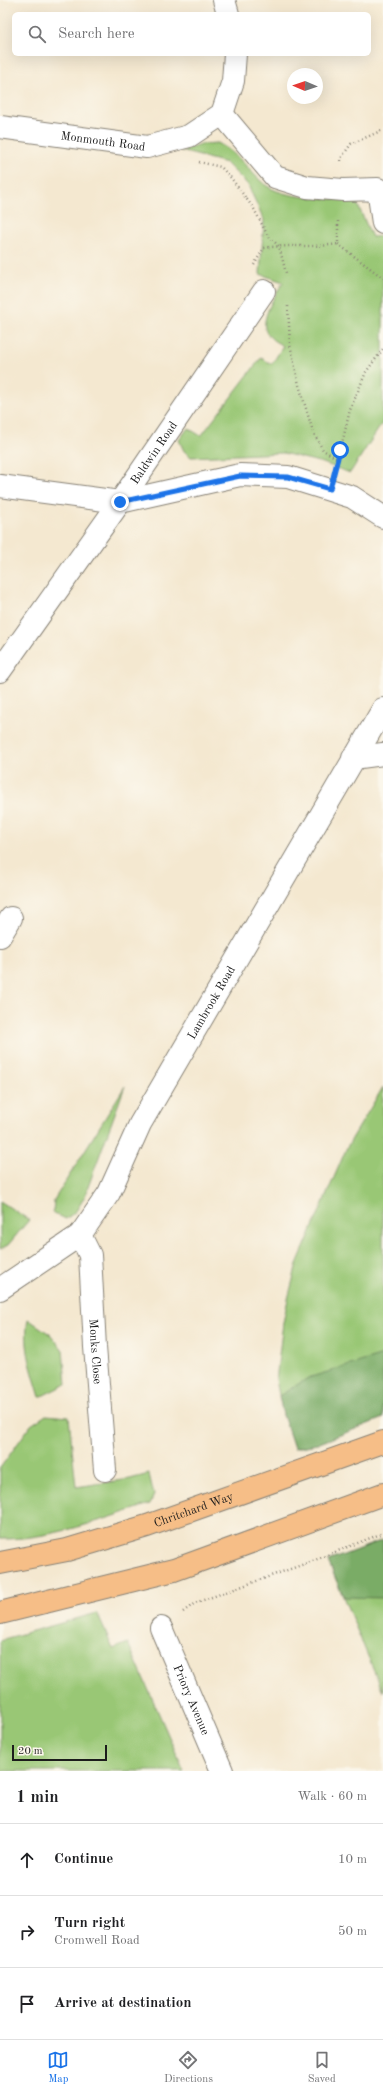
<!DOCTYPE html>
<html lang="en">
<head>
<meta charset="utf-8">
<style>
	:root { --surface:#fff; --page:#f2f2f2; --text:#202124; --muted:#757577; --line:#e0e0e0; --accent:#1a73e8 }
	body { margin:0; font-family:"Old Standard TT",serif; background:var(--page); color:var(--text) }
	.compass { position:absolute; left:287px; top:68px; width:36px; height:36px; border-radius:50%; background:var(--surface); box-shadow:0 4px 16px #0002; rotate:272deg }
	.scale { position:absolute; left:12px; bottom:10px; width:95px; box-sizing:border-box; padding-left:4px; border:2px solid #1c1c1c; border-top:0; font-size:11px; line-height:14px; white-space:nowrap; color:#1c1c1c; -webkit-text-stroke:3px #fbf7ec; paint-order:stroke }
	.stop { position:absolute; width:12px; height:12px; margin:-9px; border:3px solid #1a73e8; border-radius:50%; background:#fff }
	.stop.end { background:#1a73e8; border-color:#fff; box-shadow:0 1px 4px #0008 }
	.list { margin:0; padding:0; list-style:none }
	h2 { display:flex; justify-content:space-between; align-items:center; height:52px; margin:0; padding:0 16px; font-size:17px }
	h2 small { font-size:13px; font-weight:400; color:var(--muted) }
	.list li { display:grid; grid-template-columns:26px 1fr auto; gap:12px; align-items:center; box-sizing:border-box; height:72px; padding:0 16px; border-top:1px solid var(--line) }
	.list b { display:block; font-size:15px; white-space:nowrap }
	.list p { margin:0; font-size:13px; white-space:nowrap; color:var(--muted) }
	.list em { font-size:13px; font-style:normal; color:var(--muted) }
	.icon { flex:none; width:22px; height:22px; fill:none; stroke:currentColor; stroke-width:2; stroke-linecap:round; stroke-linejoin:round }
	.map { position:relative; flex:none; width:383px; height:1771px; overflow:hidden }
	.search { position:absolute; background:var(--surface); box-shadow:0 4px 16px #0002; left:12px; right:12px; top:12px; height:44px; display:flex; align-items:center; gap:10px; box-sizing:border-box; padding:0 14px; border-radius:6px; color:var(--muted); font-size:15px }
	.sheet { height:268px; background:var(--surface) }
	nav { display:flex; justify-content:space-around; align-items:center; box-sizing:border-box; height:56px; border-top:1px solid var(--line); background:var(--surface); font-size:11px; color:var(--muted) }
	nav a { display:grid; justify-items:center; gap:2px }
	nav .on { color:var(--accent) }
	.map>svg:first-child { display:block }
</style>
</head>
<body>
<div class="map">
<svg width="383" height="1771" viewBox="0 0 383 1771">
	<rect width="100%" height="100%" fill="#fbf7ec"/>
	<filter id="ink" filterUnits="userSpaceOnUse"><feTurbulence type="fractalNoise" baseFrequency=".025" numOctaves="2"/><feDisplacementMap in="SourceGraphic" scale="8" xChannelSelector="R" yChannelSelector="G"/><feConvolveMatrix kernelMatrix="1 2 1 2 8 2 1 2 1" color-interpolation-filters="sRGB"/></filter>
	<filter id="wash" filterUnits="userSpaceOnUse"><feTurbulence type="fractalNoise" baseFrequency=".012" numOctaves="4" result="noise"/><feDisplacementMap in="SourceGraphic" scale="16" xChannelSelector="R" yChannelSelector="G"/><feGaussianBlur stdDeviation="0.9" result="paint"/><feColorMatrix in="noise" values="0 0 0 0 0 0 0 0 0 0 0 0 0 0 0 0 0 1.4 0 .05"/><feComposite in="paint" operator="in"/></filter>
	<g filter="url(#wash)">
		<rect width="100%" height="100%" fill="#f4e8d0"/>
		<g fill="#99c775" stroke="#5a7248">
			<path d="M218,143c22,12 28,25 45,40 21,18 67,14 93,18l16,36 11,-1v186l-33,51 -27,-10 -40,-10 -92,4 -7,-6 -5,-11 9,-12 13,8 60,-78 11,6 11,-18c-4,-3 -10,-5 -13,-9 -15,-13 6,-42 13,-55l-23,-8 4,-54 -16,-35 -22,-22 -45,-12 20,-7z"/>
			<path d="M125,1086l-41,112 -8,13 -10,8 -13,-6 1,-13z"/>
			<path d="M383,1087v331l-66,26 -23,4 -11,-33 -7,-35 7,-57 5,-24 9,-35 50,-117z"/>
			<path d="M0,1201l29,19 -21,25 -8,4z"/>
			<path d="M28,1319l23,16 12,15 3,34 -26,13c-8,-27 -17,-50 -12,-78z"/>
			<path d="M46,1415l23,2 7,70 54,-8 19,-5 5,21 -4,9c-45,15 -102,36 -150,35v-71l31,-43z"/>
			<path d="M383,1540v152l-55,-131z"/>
			<path d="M97,1613l16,36 15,-6 56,128h-184v-131z"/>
		</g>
		<g fill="#7aac66" stroke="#4b6441">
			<path d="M383,1355v63l-66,26 -23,4 -11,-33 -4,-19 29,-18z"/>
			<path d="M383,1540v58l-39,-1 -16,-36z"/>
		</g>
	</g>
	<g filter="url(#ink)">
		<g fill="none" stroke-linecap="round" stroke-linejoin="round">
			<defs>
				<g id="minor">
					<path d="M224,0l4,14"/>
					<path d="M222,114l53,63 32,10 36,3 35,-1 5,34"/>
					<path id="s1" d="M0,127l147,20 42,-11 33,-22 11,-33 2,-27"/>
					<path d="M0,486l120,16 120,-27 48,2 64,20 31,20"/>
					<path id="s2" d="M0,671l120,-169 144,-211"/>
					<path d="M353,758l30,-4"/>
					<path d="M0,936l11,-18"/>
					<path id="s3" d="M80,1235l10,20 5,92 10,123"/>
					<path id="s4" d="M0,1289l80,-54 29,-42 31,-69 243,-415"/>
					<path id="s5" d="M161,1628l61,143"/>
				</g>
				<g id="primary">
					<path id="s6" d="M0,1563l67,-13 80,-24 236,-84"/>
					<path d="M0,1613l174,-43 209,-76"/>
				</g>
			</defs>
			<use href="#minor" stroke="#888276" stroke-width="24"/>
			<use href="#primary" stroke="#888276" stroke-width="24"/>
			<g stroke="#888276" stroke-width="2.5" stroke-dasharray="1 3" stroke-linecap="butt">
				<path d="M341,161v-3l10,-14 32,-14"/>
				<path d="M199,162l22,5 10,11 23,31 14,27 11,10 7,27"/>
				<path d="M338,244l45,34"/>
				<path d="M254,265l10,-17c25,-4 49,0 74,-4v-26"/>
				<path d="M288,306l2,38 9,41 14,47 10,18 15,9"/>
				<path d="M338,460l12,-50 16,-38 17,-23"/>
				<path d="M183,1612l12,-9 115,-41 73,-29"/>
			</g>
			<use href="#minor" stroke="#fff" stroke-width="22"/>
			<use href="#primary" stroke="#f6be87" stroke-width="22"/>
		</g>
	</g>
	<g fill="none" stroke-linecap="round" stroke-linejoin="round" filter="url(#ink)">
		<path stroke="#1a73e8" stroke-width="5" d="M120,502l120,-26 48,1 42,12 10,-39"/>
	</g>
	<g text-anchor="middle" stroke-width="3" stroke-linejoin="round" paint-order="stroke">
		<g font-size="12" fill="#1c1c1c" stroke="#fbf7ec">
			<text dy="4" stroke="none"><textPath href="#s1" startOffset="104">Monmouth Road</textPath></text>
			<text dy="4" stroke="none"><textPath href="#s2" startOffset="267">Baldwin Road</textPath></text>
			<text dy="4" stroke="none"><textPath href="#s4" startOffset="364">Lambrook Road</textPath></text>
			<text dy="4" stroke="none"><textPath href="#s3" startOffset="119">Monks Close</textPath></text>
			<text dy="4" stroke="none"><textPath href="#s6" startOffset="201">Chritchard Way</textPath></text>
			<text dy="4" stroke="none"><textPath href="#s5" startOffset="78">Priory Avenue</textPath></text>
		</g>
	</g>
</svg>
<svg class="compass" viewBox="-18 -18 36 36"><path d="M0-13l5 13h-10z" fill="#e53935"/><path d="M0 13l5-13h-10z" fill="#757577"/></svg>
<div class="scale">20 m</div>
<div class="stop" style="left:340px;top:450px"></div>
<div class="stop end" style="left:120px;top:502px"></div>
<div class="search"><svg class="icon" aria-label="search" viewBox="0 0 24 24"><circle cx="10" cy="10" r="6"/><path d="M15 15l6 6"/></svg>Search here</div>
</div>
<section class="sheet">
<h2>1 min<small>Walk · 60 m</small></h2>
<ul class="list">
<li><svg class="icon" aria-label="ahead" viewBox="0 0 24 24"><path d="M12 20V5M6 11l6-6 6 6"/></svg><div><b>Continue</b></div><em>10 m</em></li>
<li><svg class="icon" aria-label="right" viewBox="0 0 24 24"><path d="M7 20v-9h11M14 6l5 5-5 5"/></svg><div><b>Turn right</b><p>Cromwell Road</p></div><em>50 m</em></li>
<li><svg class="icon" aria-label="arrive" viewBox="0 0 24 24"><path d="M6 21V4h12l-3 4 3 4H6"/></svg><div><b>Arrive at destination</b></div></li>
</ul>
</section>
<nav>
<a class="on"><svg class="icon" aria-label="map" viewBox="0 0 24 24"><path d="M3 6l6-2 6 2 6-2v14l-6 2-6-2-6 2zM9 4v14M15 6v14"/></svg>Map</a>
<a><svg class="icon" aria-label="directions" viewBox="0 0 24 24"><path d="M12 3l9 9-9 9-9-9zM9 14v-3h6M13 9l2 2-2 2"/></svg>Directions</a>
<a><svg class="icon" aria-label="saved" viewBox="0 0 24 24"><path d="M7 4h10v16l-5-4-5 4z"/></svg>Saved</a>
</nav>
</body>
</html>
